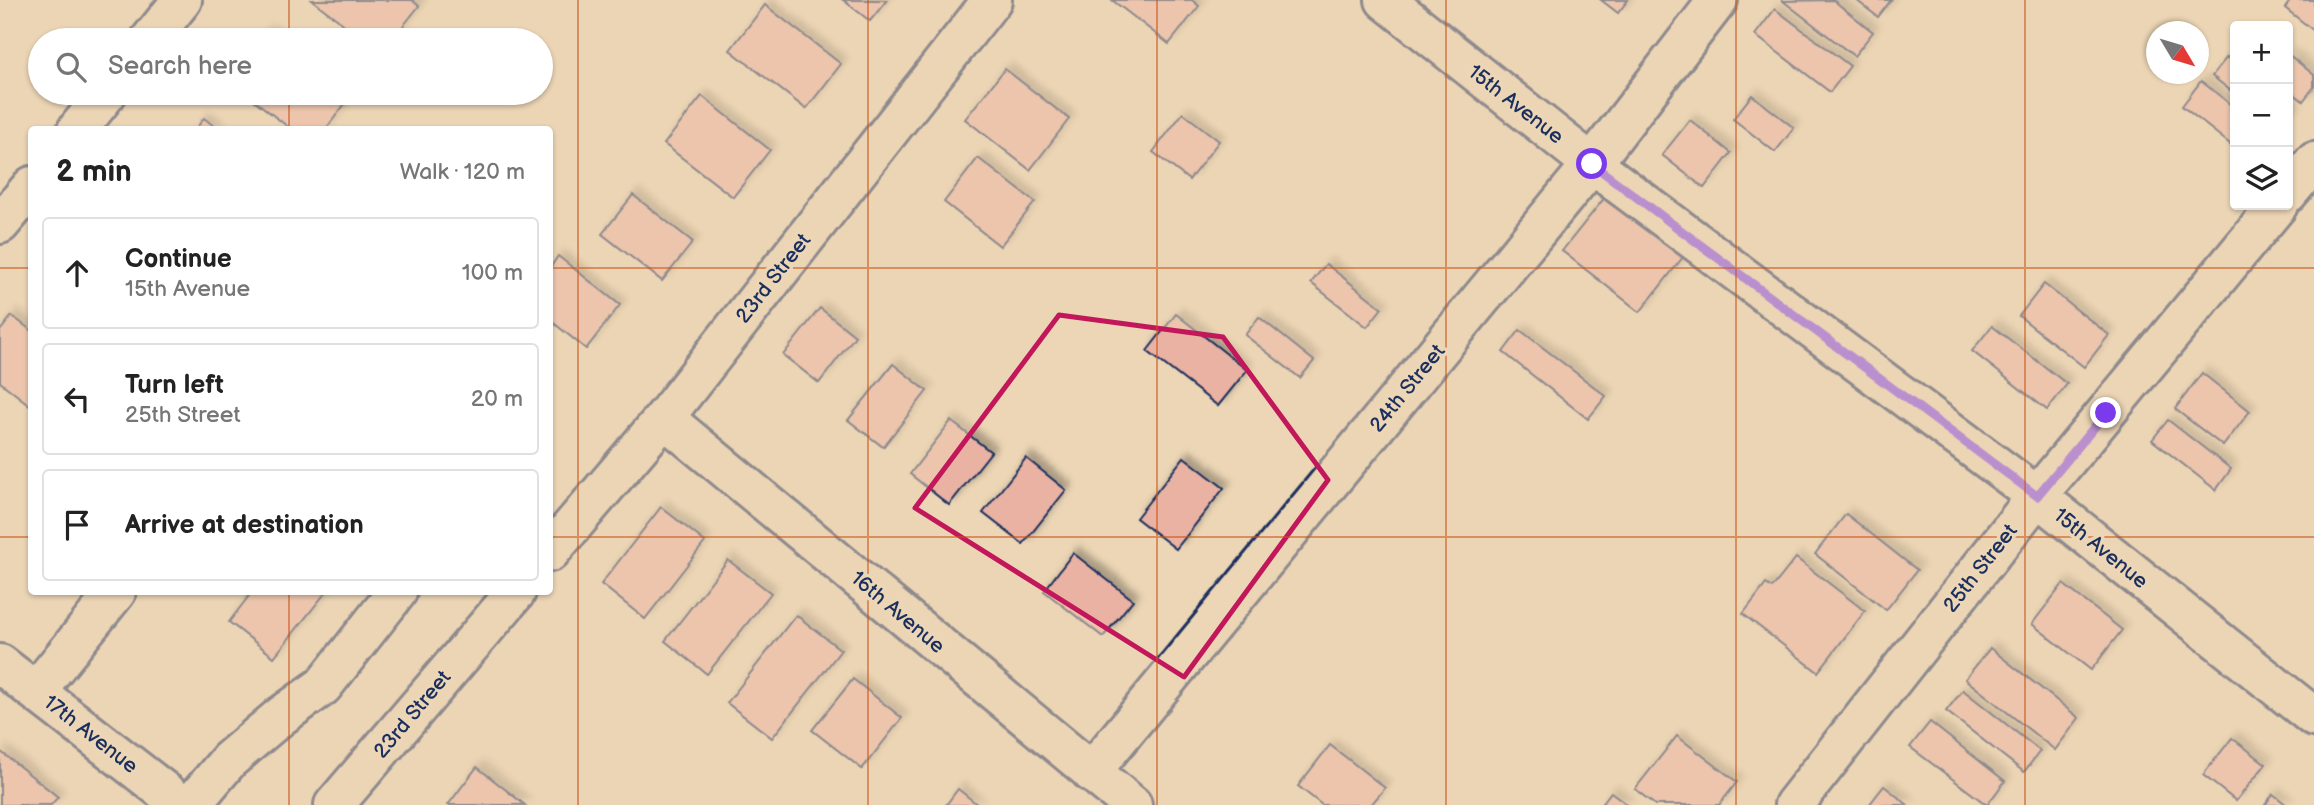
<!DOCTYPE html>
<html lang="en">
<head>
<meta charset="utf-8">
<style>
	:root { --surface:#fff; --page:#f2f2f2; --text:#222; --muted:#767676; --line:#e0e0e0 }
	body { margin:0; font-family:"Balsamiq Sans",sans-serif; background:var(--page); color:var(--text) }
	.controls { position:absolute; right:21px; top:21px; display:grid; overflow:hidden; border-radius:7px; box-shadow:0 2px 5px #0004 }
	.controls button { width:63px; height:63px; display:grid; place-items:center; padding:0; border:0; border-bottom:2px solid var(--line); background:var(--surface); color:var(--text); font:35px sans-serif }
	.compass { position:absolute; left:2146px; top:21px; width:63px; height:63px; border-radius:50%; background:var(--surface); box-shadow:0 2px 5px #0004; rotate:128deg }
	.stop { position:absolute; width:21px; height:21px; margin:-16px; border:5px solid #7c3aed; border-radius:50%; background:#fff }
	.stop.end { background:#7c3aed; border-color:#fff; box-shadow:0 2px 7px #0008 }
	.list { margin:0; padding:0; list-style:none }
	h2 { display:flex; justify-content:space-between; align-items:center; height:91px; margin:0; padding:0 28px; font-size:30px }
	h2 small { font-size:23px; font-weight:400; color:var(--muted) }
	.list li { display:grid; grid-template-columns:46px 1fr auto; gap:21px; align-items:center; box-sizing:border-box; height:112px; margin:0 14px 14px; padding:0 14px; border:2px solid var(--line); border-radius:7px }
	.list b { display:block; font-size:26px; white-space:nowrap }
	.list p { margin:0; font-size:23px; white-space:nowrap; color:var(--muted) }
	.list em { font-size:23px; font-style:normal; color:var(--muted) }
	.icon { flex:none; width:38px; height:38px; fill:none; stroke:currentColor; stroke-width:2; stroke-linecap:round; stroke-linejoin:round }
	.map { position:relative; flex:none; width:2314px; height:805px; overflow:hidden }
	.search { position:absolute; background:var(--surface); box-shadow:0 2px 5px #0004; left:28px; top:28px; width:525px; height:77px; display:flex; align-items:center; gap:18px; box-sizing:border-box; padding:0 24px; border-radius:38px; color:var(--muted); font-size:26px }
	.panel { position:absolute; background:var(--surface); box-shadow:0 2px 5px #0004; left:28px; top:126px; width:525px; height:469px; border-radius:7px }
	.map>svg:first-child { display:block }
</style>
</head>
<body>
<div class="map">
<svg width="2314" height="805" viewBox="0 0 2314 805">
	<defs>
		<filter id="shadow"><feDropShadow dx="6" dy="-6" stdDeviation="3.5" flood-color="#0004"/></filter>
	</defs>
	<rect width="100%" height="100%" fill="#ecd6b5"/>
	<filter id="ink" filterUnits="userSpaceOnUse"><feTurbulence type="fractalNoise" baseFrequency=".0143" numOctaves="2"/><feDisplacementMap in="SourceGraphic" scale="14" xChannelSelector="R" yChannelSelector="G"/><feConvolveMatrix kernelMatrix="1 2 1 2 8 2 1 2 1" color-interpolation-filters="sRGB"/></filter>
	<g filter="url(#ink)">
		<g fill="#eab2a2" stroke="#1b2f5e" stroke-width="2" filter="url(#shadow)">
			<path d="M312,0h100l7,6 -27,34h-28z"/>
			<path d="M843,0h44l-17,21z"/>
			<path d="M1112,0h80l7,6 -30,38z"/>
			<path d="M1601,0h27l-10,13z"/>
			<path d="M1833,0l40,32 -19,24 -71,-55z"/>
			<path d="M1856,0h35l-13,17z"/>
			<path d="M2291,0h23v31l-29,-23z"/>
			<path d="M765,5l76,59 -35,45 -76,-59z"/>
			<path d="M1775,9l75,57 -20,26 -75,-57z"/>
			<path d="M267,31l12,9h-19z"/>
			<path d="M2288,54l26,21v12l-11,14 -15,-12z"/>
			<path d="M2227,57l8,7v30l-23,-18z"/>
			<path d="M1005,69l64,50 -39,51 -65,-51z"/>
			<path d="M2201,81l34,27v40l-53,-42z"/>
			<path d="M245,93h101l5,3 -26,34h-33z"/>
			<path d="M1752,95l42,33 -19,24 -42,-33z"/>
			<path d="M702,96l68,54 -37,47 -69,-53z"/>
			<path d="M2288,105l6,5 -6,8z"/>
			<path d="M1183,113l36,28 -30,39 -36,-28z"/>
			<path d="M204,118l15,12h-24z"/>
			<path d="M1690,120l41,33 -27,35 -42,-33z"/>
			<path d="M978,158l57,44 -35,44 -56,-44z"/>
			<path d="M633,195l60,47 -31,39 -60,-47z"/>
			<path d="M1606,196l77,61 -43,55 -78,-61z"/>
			<path d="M558,256l62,49 -34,44 -36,-29v-52z"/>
			<path d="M1326,264l56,44 -15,19 -56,-44z"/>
			<path d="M2044,284l65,51 -25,32 -65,-51z"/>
			<path d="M820,308l35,28 -36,47 -36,-28z"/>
			<path d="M1176,314l71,56 -29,36 -71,-55z"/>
			<path d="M12,316l20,15v76l-32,-25v-51z"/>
			<path d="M1259,317l55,44 -14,17 -55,-43z"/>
			<path d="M1992,326l75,58 -20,26 -75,-59z"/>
			<path d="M1520,330l86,66 -18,23 -85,-67z"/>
			<path d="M893,364l34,27 -44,56 -35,-27z"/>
			<path d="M2202,373l48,38 -27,35 -48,-37z"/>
			<path d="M2168,420l63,49 -15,21 -64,-50z"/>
			<path d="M951,421l40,31 -42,53 -39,-31z"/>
			<path d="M1184,457l40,31 -48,61 -40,-31z"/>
			<path d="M1026,458l40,32 -43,54 -40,-31z"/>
			<path d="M661,507l44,35 -60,77 -44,-35z"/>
			<path d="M1846,514l71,56 -31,40 -71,-56z"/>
			<path d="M1073,553l60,47 -30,37 -59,-46z"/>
			<path d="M1796,558l69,53 -47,61 -75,-58 23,-30 6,4z"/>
			<path d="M728,560l43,33 -64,81 -42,-33z"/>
			<path d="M2063,584l59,46 -31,40 -59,-46z"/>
			<path d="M252,592h74l-52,65 -45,-35z"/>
			<path d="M796,615l45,35 -69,88 -45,-35z"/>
			<path d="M1990,648l89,70 -24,32 -90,-71z"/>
			<path d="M853,679l49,39 -40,51 -50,-39z"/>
			<path d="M1963,690l77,61 -16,21 -78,-61z"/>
			<path d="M1930,722l75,59 -18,24 -77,-58z"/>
			<path d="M1677,736l60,46 -18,23h-64l-20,-16z"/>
			<path d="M2232,738l34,26 -30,37 -33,-26z"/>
			<path d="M1330,745l55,43 -14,17h-49l-24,-19z"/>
			<path d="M0,751l58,46 -7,8h-51z"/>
			<path d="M477,767l48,38h-77z"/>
			<path d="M1884,786l24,19h-39z"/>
			<path d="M958,789l20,16h-32z"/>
			<path d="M1611,792l17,13h-27z"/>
			<path d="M2273,794l14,11h-22z"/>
		</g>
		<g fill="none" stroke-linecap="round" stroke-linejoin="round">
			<defs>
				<g id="minor">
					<path d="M1385,0l207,164 445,332 277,221"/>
					<path d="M150,40l32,-40"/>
					<path d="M77,130l30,-37"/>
					<path d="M2288,193l26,-31"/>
					<path d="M0,224l32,-38"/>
					<path d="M664,418l468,387"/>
					<path d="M550,552l114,-134 328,-418"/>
					<path d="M0,664l182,141"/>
					<path d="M36,691l80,-99"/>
					<path d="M1091,772l501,-608 126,-164"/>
					<path d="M191,805l38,-45 52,-44 42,-30 74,-94"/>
					<path d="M334,805l182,-213"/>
					<path d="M1794,805l243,-309 241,-291"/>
				</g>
			</defs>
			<use href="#minor" stroke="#1b2f5e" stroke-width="44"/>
			<use href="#minor" stroke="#ecd6b5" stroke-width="38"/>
		</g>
	</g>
	<g fill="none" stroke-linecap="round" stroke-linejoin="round" filter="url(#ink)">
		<path stroke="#7c3aed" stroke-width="9" d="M1592,164l445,332 69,-83"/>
	</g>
	<path d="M0 0H2314V805H0ZM1059,315l164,22 105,143 -144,197 -269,-169z" fill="#ecd6b5" fill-opacity=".55" fill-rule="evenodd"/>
	<path fill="none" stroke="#c2185b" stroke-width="5" stroke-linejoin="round" d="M1059,315l164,22 105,143 -144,197 -269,-169z"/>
	<path fill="none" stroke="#c95318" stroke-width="2" stroke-opacity="0.55" d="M289,0v40M578,0v805M868,0v805M1157,0v805M1446,0v805M1736,0v805M2025,0v805M289,93v37M0,268h32M550,268h1764M0,537h32M550,537h1764M289,592v213"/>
	<g text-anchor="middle" stroke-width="7" stroke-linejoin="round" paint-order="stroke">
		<g font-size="21" fill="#1b2f5e" stroke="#ecd6b5">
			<text transform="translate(1516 104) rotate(38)" y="7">15th Avenue</text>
			<text transform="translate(773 278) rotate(-52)" y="7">23rd Street</text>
			<text transform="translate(1407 388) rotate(-51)" y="7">24th Street</text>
			<text transform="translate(2101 548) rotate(39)" y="7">15th Avenue</text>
			<text transform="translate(1980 568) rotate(-52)" y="7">25th Street</text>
			<text transform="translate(898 612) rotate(40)" y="7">16th Avenue</text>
			<text transform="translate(412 714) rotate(-50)" y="7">23rd Street</text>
			<text transform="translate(91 734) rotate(38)" y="7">17th Avenue</text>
		</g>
	</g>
</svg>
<div class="controls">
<button>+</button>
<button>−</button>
<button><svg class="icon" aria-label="layers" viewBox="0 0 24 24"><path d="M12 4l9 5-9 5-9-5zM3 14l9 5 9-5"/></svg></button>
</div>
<svg class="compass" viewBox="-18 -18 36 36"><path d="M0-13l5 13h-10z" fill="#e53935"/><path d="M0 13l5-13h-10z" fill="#767676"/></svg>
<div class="stop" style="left:1592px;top:164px"></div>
<div class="stop end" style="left:2106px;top:413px"></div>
<div class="search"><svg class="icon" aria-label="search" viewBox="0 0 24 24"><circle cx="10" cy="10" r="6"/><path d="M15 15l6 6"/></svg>Search here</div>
<section class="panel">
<h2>2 min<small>Walk · 120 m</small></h2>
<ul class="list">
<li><svg class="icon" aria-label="ahead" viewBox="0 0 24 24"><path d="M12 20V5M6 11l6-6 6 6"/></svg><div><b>Continue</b><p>15th Avenue</p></div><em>100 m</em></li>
<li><svg class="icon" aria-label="left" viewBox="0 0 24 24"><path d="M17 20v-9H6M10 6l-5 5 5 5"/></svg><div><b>Turn left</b><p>25th Street</p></div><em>20 m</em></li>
<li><svg class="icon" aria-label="arrive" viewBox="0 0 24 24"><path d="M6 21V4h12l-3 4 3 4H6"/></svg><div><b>Arrive at destination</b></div></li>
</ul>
</section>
</div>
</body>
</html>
